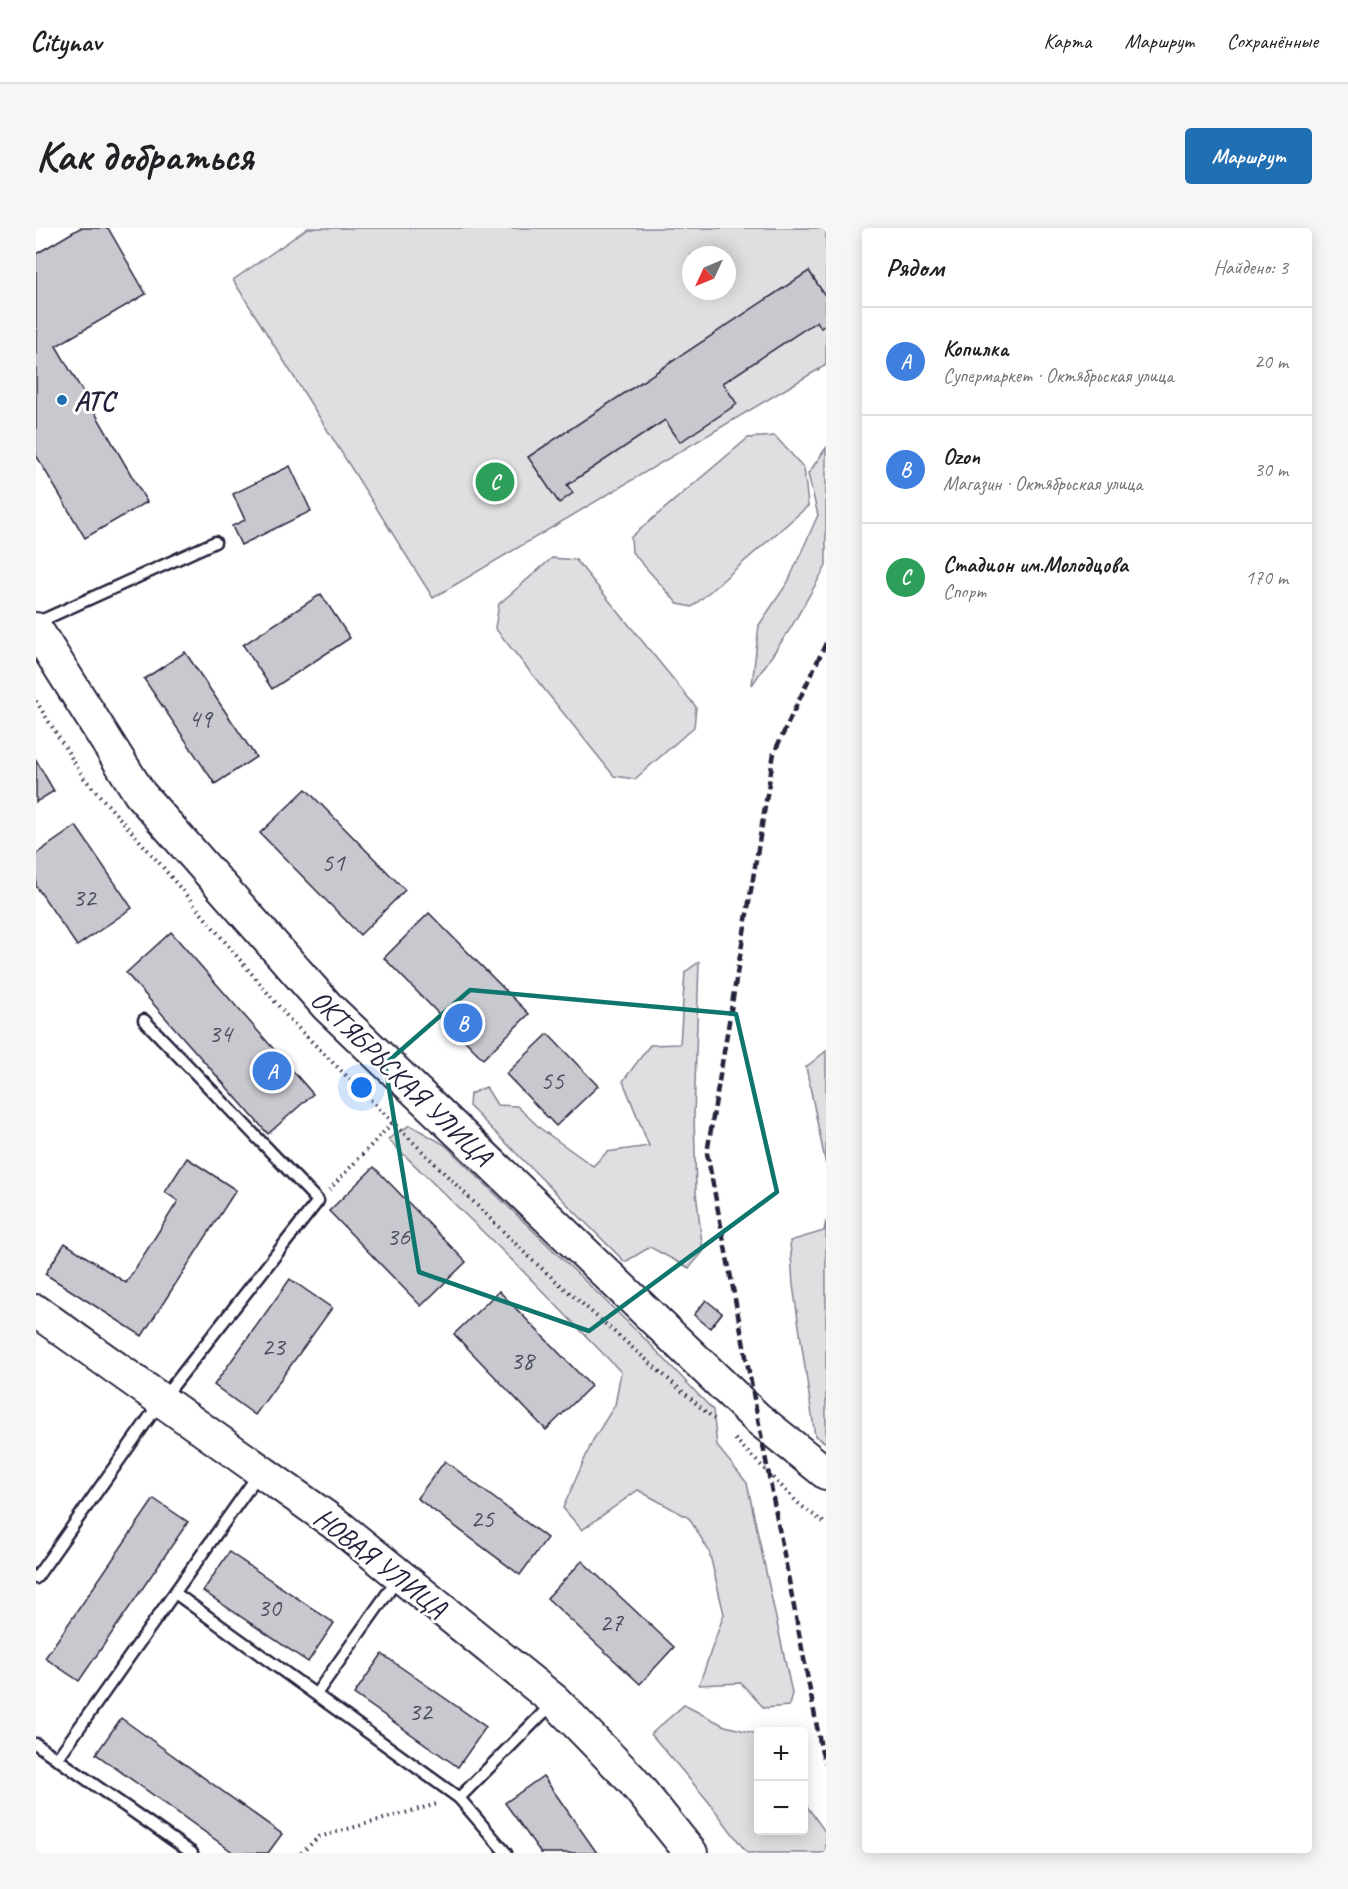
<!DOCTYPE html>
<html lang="ru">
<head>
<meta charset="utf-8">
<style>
	:root { --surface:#fff; --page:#f6f6f6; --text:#202124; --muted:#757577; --line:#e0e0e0; --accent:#1f6fb2 }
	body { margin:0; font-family:Caveat,sans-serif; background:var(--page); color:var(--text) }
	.controls { position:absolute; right:18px; bottom:18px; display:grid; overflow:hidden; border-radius:6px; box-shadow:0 3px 15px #0003 }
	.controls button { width:54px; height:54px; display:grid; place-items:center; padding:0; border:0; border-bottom:2px solid var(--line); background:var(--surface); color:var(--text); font:30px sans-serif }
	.compass { position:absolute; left:646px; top:18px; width:54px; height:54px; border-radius:50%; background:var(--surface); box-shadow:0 3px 15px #0003; rotate:226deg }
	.you { position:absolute; left:326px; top:860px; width:21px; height:21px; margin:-15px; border:4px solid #fff; border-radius:50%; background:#1a73e8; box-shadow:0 0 0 9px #1a73e833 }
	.badge { display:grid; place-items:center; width:39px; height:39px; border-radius:50%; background:var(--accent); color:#fff; font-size:20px; font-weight:700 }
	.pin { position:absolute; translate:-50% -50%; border:3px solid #fff; box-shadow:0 2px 6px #0006 }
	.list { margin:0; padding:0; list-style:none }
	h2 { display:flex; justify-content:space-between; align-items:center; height:78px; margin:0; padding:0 24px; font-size:26px }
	h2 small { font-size:20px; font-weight:400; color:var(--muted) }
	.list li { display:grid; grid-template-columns:39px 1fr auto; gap:18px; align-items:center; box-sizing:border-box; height:108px; padding:0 24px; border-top:2px solid var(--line) }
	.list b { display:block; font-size:22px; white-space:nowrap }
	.list p { margin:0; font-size:20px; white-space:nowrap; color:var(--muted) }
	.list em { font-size:20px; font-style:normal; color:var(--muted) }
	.map { position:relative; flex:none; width:790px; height:1625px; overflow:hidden; border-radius:6px }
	header { display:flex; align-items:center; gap:36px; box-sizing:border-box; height:84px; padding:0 30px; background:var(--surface); border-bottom:2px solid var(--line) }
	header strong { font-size:28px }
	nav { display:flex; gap:33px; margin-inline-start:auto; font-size:21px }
	.intro { display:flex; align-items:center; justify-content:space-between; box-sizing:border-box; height:144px; padding:0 36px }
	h1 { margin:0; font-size:42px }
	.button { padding:15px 27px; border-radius:6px; background:var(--accent); color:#fff; font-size:21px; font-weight:700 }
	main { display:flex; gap:36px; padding:0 36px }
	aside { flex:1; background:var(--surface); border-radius:6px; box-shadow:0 3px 15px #0003 }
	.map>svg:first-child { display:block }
</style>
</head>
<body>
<header>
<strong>Citynav</strong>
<nav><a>Карта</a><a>Маршрут</a><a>Сохранённые</a></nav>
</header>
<div class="intro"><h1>Как добраться</h1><a class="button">Маршрут</a></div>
<main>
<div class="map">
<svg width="790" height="1625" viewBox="0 0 790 1625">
	<rect width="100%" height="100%" fill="#fff"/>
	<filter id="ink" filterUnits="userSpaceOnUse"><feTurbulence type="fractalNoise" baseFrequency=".0167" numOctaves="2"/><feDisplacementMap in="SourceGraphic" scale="12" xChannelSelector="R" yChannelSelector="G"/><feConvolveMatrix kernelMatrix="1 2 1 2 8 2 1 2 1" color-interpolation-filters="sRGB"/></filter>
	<g filter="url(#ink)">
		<g fill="#dfdfe2" stroke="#80808e" stroke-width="1.5" fill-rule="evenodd">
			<path d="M272,0h518v137l-393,233 -200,-318zM655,27h36v36h-36z"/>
			<path d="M739,208l29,32 4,38 -116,101 -14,-3 -46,-52 -1,-15 117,-99z"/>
			<path d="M790,220v118l-36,63 -38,56 7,-60 29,-43 30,-67 -10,-41z"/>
			<path d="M516,330l24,2 120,147 -2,20 -59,52 -21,-3 -119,-148 4,-24z"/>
			<path d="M663,734l-5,154 2,76 7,60 -14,16 -39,-21 -25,15 -156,-156 1,-12 16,-7 11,18 20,1 24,23 52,37 14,-14 42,-6 -26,-65 27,-36 30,-1 5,-72z"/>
			<path d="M790,823v114l-20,-98z"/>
			<path d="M374,897l35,20 206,200 62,65 4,36 30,37 45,210 -3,13 -25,2 -23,-25 -42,2 25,-71 -15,-63 -20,-33 -51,-28 -56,40 -19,-22 30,-68 22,-35 6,-33 -102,-105 -131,-128z"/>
			<path d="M790,993v222l-11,-7 -22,-151 -3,-44 34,-10z"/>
			<path d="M648,1477l41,21 33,8v96h46v-28l22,31v20h-79l-39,-52 -57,-67z"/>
		</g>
		<g fill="#c8c8cf" stroke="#22223b" stroke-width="1.5">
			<path d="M44,0h28l38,66 -90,52 91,156 -62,36 -49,-83v-201z"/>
			<path d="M773,43l17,26v27l-5,4 -4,-7 -94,62 14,21 -57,38 -15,-22 -98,65 6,8 -14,10 -31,-46z"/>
			<path d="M254,238l21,45 -70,34 -9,-19 13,-6 -12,-26z"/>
			<path d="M285,366l29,44 -78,51 -29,-44z"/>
			<path d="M149,424l71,105 -41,27 -71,-105z"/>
			<path d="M0,532l18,31 -18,11z"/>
			<path d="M270,561l99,101 -45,45 -100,-102z"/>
			<path d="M40,598l56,82 -55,38 -41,-60v-32z"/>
			<path d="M393,685l100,101 -46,45 -99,-101z"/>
			<path d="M135,704l142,162 -45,40 -142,-161z"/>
			<path d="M512,806l50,52 -42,40 -50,-52z"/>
			<path d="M151,930l49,32 -94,146 -97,-62 20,-31 61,40 52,-82 -13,-9z"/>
			<path d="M338,939l92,95 -45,44 -92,-95z"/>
			<path d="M254,1051l42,29 -77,107 -41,-30z"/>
			<path d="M463,1063l92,95 -45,44 -92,-96z"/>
			<path d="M670,1072l16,13 -12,15 -16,-13z"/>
			<path d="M409,1233l102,77 -27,37 -103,-77z"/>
			<path d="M118,1271l34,23 -109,159 -34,-23z"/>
			<path d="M193,1324l105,71 -26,39 -105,-71z"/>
			<path d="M546,1333l92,86 -34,37 -93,-86z"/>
			<path d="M346,1426l104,73 -28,40 -104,-73z"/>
			<path d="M85,1490l161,116 -14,19h-34l-138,-99z"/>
			<path d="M507,1548l54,77h-56l-36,-50z"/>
		</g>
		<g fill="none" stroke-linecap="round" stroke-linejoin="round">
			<defs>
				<g id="service">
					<path d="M0,395l179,-81"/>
					<path d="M0,1350l125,-177 157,-200 -174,-181"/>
					<path d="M139,1365l284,205 47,55"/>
					<path d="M280,1466l83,-117"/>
					<path d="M0,1516l156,109"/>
					<path d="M21,1531l203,-287"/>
					<path d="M423,1570l95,-96"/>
				</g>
				<g id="secondary">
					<path d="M0,401l104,165 187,212 430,412 69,55"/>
					<path d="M0,1083l305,217 214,173 77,79 59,73"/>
				</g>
			</defs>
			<use href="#service" stroke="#22223b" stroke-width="15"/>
			<use href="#secondary" stroke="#22223b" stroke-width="36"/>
			<g stroke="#22223b" stroke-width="4" stroke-dasharray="1.5 4.5" stroke-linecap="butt">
				<path d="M0,473l48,77 77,87 130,156 241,239 182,159"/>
				<path d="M293,962l64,-68"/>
				<path d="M699,1211l65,66 26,19"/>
				<path d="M265,1625l18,-16 118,-33"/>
			</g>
			<use href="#service" stroke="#fff" stroke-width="10"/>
			<use href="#secondary" stroke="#fff" stroke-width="32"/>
			<path stroke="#22223b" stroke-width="4.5" stroke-dasharray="9 4.5" stroke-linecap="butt" d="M790,415l-52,110 -67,400 115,600 4,10"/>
		</g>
	</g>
	<path fill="none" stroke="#0f766e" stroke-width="4.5" stroke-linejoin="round" d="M434,762l266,24 41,178 -188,139 -170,-59 -34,-208z"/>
	<circle fill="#1f6fb2" stroke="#fff" stroke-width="2" cx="26" cy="172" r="6"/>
	<g text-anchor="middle" stroke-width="6" stroke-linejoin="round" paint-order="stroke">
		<g font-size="26" fill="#4c4c60">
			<text x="164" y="499">49</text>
			<text x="297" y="643">51</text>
			<text x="48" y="678">32</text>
			<text x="184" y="814">34</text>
			<text x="516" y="861">55</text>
			<text x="362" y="1017">36</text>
			<text x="237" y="1127">23</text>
			<text x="486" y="1141">38</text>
			<text x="446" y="1299">25</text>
			<text x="233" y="1388">30</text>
			<text x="575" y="1403">27</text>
			<text x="384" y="1492">32</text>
		</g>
		<g font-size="28" font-weight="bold" fill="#22223b" stroke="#fff" text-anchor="start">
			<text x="38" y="182">АТС</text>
		</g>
		<g font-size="28" fill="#22223b" stroke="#fff">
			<text transform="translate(366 849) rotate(44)" y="10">ОКТЯБРЬСКАЯ УЛИЦА</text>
			<text transform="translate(345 1334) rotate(38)" y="10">НОВАЯ УЛИЦА</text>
		</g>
	</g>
</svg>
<div class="controls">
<button>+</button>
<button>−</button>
</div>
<svg class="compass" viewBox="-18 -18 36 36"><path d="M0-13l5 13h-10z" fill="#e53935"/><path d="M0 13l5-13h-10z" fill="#757577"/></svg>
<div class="you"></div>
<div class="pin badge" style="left:236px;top:843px;background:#3f7fe0">A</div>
<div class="pin badge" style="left:427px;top:795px;background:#3f7fe0">B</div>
<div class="pin badge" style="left:459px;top:254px;background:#2e9e5b">C</div>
</div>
<aside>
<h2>Рядом<small>Найдено: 3</small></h2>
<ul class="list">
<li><span class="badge" style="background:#3f7fe0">A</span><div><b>Копилка</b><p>Супермаркет · Октябрьская улица</p></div><em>20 m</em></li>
<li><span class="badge" style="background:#3f7fe0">B</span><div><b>Ozon</b><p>Магазин · Октябрьская улица</p></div><em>30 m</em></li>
<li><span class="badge" style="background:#2e9e5b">C</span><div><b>Стадион им.Молодцова</b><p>Спорт</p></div><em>170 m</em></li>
</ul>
</aside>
</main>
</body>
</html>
